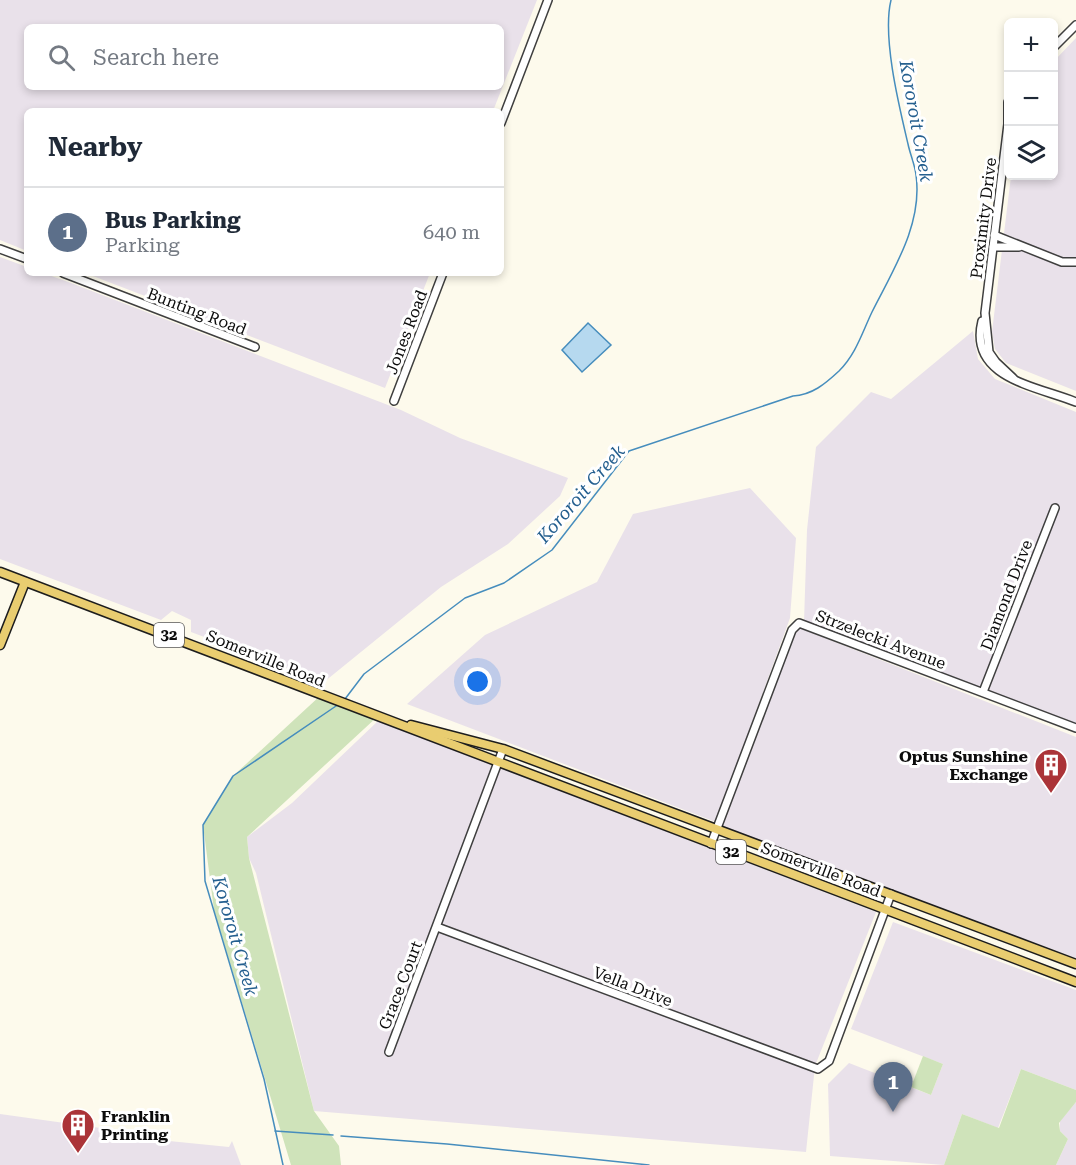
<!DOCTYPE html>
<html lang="en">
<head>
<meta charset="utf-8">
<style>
	:root { --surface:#fff; --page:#f2f2f3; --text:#1f2937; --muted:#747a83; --line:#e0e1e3; --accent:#0b8043 }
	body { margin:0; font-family:"Roboto Serif",serif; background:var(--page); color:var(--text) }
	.controls { position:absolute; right:18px; top:18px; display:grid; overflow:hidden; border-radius:9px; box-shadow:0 3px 9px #0003 }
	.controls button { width:54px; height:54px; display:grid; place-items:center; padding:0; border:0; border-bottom:2px solid var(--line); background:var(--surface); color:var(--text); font:30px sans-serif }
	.you { position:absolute; left:478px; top:682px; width:21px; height:21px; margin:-15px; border:4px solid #fff; border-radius:50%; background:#1a73e8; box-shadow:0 0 0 9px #1a73e833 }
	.badge { display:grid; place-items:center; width:39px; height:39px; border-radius:50%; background:var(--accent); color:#fff; font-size:20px; font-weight:700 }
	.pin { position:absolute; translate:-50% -50px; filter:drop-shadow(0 2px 3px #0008) }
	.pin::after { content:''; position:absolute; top:32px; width:21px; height:18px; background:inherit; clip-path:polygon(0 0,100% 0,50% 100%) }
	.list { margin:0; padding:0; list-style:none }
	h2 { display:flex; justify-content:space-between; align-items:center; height:78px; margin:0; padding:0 24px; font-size:26px }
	h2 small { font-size:20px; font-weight:400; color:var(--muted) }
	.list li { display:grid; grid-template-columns:39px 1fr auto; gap:18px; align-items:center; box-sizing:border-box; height:90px; padding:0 24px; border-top:2px solid var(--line) }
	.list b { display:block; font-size:22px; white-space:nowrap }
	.list p { margin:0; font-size:20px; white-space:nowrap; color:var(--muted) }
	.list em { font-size:20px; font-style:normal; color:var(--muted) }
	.icon { flex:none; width:33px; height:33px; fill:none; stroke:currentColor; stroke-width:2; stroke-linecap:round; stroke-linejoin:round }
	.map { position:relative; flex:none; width:1076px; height:1165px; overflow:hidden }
	.search { position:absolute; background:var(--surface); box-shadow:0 3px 9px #0003; left:24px; top:24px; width:480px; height:66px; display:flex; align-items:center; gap:15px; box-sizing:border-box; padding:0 21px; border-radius:9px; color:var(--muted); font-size:22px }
	.panel { position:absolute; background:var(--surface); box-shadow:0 3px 9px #0003; left:24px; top:108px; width:480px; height:168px; border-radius:9px }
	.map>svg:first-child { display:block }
</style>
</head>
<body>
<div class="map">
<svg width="1076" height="1165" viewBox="0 0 1076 1165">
	<rect width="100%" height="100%" fill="#fdfaec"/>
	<g fill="#e9e1ea" fill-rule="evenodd">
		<path d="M0,0h537l-44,111h-466v140l-27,-11zM27,27h474v60h-474z"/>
		<path d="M1076,38v353l-70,-28 -11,-14 -3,-17 19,-156h43v-115z"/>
		<path d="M0,257l27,10v6h16l28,10 330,127 59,28 108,40 -8,18 -52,48 -67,43 -117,95 -133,-50v-12l-19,-9 -11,9 -161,-61z"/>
		<path d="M85,273h345l-45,115z"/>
		<path d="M973,331l5,28 17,20 81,33v313l-272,-103 3,-92 9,-83 55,-55 20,7z"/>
		<path d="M750,488l46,50 -6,80 -74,204 -309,-118 78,-69 112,-53 36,-68z"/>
		<path d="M797,627l279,110v221l-354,-132z"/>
		<path d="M378,721l498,191 -61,154 -9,86 -492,-41 -58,-238 -7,-15 -2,-21 45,-34z"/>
		<path d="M893,922l183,68v100l-55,-21 -23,59 -36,-14 -18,51 -114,-9 -2,-72 21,-21 82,32 12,-31 -92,-35z"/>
		<path d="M1076,1102v63h-20l12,-26 -8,-8v-10z"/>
		<path d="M0,1114l158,22 11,5 60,6 3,-6 9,24h-241z"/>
	</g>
	<g fill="#cfe3ba">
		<path d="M321,695l56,22 -130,120 2,21 65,253 25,35 2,19h-50l-77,-255 -11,-85 30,-49z"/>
		<path d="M923,1056l20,8 -12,31 -20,-8z"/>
		<path d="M1021,1069l55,21v12l-17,21 1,8 8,8 -12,26h-112l18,-51 37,14z"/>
	</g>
	<path fill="#b6d9ef" stroke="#468dbd" stroke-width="1.5" d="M588,323l23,22 -29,27 -20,-22z"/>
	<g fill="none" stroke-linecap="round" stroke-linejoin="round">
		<g stroke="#468dbd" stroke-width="1.5">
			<path d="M345,699l19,-25 101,-76 39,-15 48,-33 77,-99 164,-55c19,-1 32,-12 46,-25 17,-17 23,-38 33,-59 21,-42 51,-88 44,-137 -1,-10 -6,-21 -8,-31 -9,-38 -26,-107 -17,-144"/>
			<path d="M275,1131l58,4"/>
			<path d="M341,1136l106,8 202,21"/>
			<path d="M283,1165l-19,-86 -59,-198 -2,-56 30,-49 106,-72"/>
		</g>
		<defs>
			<g id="minor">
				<path d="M1054,47l22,-22"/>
				<path d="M501,123l47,-123"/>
				<path d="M1008,124l-23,189 4,39 7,10 17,16"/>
				<path d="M1008,126v-24"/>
				<path d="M994,235l68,27h14"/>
				<path d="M993,247h26"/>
				<path d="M0,249l27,10"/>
				<path d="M63,273l192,74"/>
				<path d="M982,321c-14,57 54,65 94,81"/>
				<path d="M394,401l49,-128"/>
				<path d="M983,692l72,-184"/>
				<path d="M711,844l81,-214 7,-7 277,105"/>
				<path d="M437,927l381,142 11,-8 62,-167"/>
				<path d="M389,1052l114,-303"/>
			</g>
			<g id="major">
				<path d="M0,572l1076,410"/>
				<path d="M0,645l25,-63"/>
				<path d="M411,725l92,24 573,215"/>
			</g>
		</defs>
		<use href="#minor" stroke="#3f3f3f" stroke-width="10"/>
		<use href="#major" stroke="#1d1d1d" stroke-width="11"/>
		<use href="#minor" stroke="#fff" stroke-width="7"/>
		<use href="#major" stroke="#e9cd70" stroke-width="8"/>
	</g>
	<defs>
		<symbol id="building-pin" viewBox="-11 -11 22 30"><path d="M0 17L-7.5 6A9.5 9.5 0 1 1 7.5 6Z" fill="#ab3438" stroke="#fff"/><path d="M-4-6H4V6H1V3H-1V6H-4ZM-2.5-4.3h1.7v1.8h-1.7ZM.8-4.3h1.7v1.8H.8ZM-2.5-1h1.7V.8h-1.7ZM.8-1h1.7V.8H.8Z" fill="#fff"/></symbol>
	</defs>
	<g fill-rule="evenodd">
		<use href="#building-pin" x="1032" y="746" width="38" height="52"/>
		<use href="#building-pin" x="59" y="1106" width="38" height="52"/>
	</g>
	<g text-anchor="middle" stroke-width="6" stroke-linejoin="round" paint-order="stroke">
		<g fill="#fff" stroke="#555" stroke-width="1.5">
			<rect x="154" y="623" width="30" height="24" rx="4.5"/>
			<rect x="716" y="840" width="30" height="24" rx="4.5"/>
		</g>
		<g font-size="15" font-weight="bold" fill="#0c0c0c">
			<text x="169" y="640">32</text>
			<text x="731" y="857">32</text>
		</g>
		<g font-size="16" fill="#0c0c0c" stroke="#fff">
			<text transform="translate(983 218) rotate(-83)" y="6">Proximity Drive</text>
			<text transform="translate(197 311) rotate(21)" y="6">Bunting Road</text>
			<text transform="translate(406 332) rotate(-69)" y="6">Jones Road</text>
			<text transform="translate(1006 595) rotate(-69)" y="6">Diamond Drive</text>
			<text transform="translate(881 639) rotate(21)" y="6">Strzelecki Avenue</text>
			<text transform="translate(266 658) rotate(22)" y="6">Somerville Road</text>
			<text transform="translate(821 869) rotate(21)" y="6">Somerville Road</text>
			<text transform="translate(400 985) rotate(-69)" y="6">Grace Court</text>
			<text transform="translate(633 986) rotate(21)" y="6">Vella Drive</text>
		</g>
		<g font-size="16" font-weight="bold" fill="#0c0c0c" stroke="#fff" text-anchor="end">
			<text x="1028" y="762">Optus Sunshine<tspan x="1028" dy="18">Exchange</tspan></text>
			<text x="101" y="1122" text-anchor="start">Franklin<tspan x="101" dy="18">Printing</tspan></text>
		</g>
		<g font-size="18" font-style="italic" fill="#245f8f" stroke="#fff">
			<text transform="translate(916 121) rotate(80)" y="6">Kororoit Creek</text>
			<text transform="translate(581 494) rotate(-49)" y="6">Kororoit Creek</text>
			<text transform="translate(235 936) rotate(74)" y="6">Kororoit Creek</text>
		</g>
	</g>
</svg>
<div class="controls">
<button>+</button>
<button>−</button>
<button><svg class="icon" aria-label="layers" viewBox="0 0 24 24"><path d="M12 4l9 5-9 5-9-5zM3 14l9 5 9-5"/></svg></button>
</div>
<div class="you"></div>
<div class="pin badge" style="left:893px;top:1112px;background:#5c6f8a">1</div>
<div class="search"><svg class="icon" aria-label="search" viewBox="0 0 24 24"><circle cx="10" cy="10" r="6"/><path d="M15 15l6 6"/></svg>Search here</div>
<section class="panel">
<h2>Nearby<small></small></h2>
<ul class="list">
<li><span class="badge" style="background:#5c6f8a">1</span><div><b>Bus Parking</b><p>Parking</p></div><em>640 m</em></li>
</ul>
</section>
</div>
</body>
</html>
